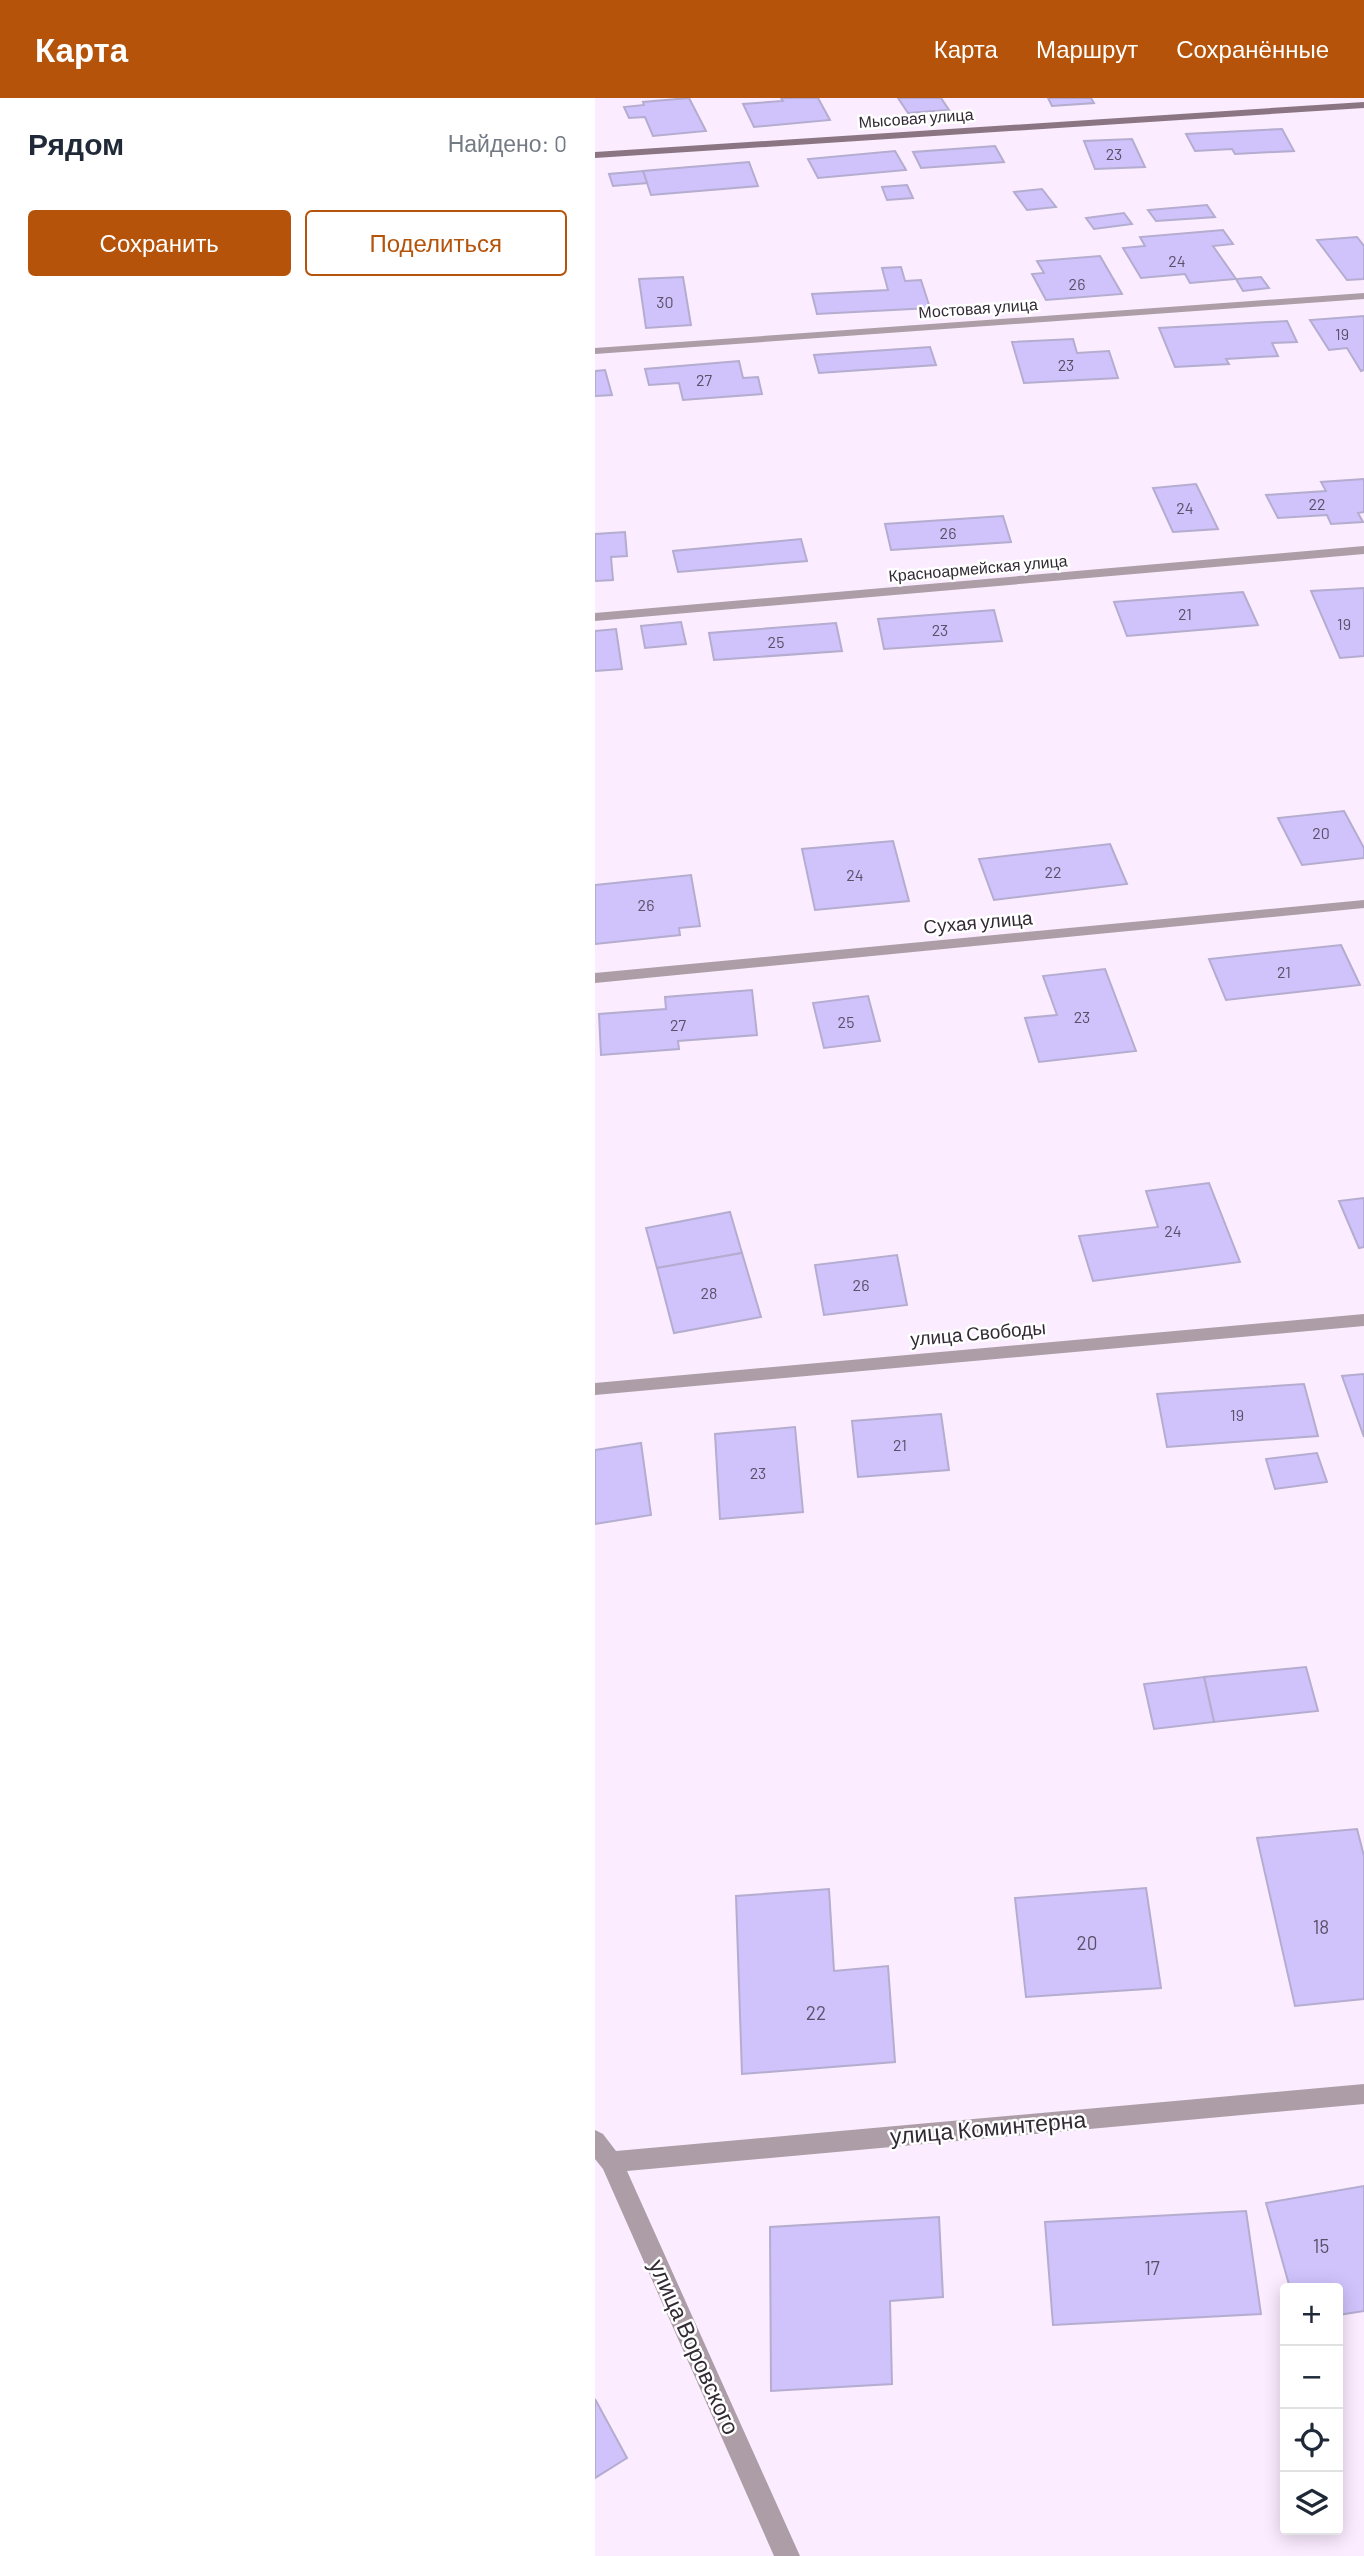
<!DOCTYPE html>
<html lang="ru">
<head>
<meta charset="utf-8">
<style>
	:root { --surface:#fff; --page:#f6f6f7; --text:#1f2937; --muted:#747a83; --line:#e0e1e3; --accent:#b45309 }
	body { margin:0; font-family:Barlow,sans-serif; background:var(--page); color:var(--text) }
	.controls { position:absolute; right:21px; bottom:21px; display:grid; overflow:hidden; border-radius:7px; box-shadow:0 4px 18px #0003 }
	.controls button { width:63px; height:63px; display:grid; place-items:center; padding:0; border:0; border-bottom:2px solid var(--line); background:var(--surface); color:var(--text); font:35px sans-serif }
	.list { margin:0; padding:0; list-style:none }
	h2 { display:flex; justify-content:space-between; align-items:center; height:91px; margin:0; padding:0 28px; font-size:30px }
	h2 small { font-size:23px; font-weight:400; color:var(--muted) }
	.actions { display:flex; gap:14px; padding:21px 28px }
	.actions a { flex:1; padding:16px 0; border:2px solid var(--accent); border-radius:7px; text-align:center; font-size:24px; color:var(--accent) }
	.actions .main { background:var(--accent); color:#fff }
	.icon { flex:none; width:38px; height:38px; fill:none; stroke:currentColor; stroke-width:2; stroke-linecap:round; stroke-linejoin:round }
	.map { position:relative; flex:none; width:769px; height:2458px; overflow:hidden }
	header { display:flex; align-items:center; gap:42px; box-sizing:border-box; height:98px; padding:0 35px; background:var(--accent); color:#fff }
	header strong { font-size:33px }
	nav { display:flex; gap:38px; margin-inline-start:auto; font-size:24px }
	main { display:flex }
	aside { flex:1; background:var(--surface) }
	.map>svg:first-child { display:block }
</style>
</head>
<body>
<header>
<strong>Карта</strong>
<nav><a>Карта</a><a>Маршрут</a><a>Сохранённые</a></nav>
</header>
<main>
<aside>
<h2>Рядом<small>Найдено: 0</small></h2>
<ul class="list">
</ul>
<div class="actions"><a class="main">Сохранить</a><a>Поделиться</a></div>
</aside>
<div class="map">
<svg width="769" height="2458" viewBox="0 0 769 2458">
	<rect width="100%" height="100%" fill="#fbecff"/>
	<g fill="#d0c3fc" stroke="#b4adcf" stroke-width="2">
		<path d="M94,0l17,33 -53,5 -8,-19 -16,1 -5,-11 20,-2 -1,-3z"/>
		<path d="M186,0h37l12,22 -76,7 -11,-23 40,-3z"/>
		<path d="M303,0h43l8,12 -41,3z"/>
		<path d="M453,0h43l3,5 -42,3z"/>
		<path d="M687,31l12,22 -59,3 -3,-5 -37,2 -9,-17z"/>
		<path d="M537,41l13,28 -50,2 -11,-28z"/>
		<path d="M400,48l9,16 -83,6 -8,-16z"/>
		<path d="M300,53l11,19 -88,8 -10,-19z"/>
		<path d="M154,64l9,24 -107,9 -8,-24z"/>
		<path d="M48,73l4,12 -34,3 -4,-12z"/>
		<path d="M312,87l6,13 -26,2 -5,-13z"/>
		<path d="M447,91l14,18 -29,3 -13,-18z"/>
		<path d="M612,107l8,12 -59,4 -8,-11z"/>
		<path d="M529,115l8,11 -38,5 -8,-11z"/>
		<path d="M628,132l10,14 -20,2 23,33 -46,4 -5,-9 -44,4 -18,-30 22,-2 -5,-9z"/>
		<path d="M762,139l7,9v33l-17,1 -30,-40z"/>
		<path d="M505,158l22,38 -76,6 -14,-26 12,-1 -7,-12z"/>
		<path d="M306,169l4,14 16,-1 9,28 -113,6 -5,-20 76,-4 -6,-22z"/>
		<path d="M88,179l8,48 -45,3 -7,-49z"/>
		<path d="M666,179l8,11 -26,3 -7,-12z"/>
		<path d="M769,218v54l-3,1 -14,-23 -18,2 -19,-30z"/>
		<path d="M692,223l10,21 -25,1 6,13 -52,3 3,5 -54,3 -16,-39z"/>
		<path d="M478,241l4,14 32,-2 9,27 -94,5 -12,-41z"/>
		<path d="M335,249l6,18 -117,8 -5,-18z"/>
		<path d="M144,263l4,17 15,-1 4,17 -79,6 -4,-17 -30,2 -4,-16z"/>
		<path d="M10,272l7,25 -17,1v-25z"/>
		<path d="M769,381v33l-6,1 5,9 -32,2 -4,-9 -49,3 -12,-23 60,-4 -5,-9z"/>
		<path d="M601,386l22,45 -45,3 -20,-44z"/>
		<path d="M408,418l8,26 -120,8 -6,-26z"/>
		<path d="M30,434l2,24 -16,1 2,23 -18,1v-47z"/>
		<path d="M206,441l6,22 -129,11 -5,-21z"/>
		<path d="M769,490v68l-24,2 -29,-67z"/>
		<path d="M648,494l15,33 -131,11 -13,-34z"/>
		<path d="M399,512l8,31 -118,8 -6,-30z"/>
		<path d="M86,524l5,22 -41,4 -4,-22z"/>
		<path d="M241,525l6,28 -128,9 -5,-27z"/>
		<path d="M21,531l6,40 -27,2v-40z"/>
		<path d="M749,713l20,37v10l-62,7 -24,-47z"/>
		<path d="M298,743l16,60 -94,9 -13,-61z"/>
		<path d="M515,746l17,40 -133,16 -15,-41z"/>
		<path d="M96,777l9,51 -21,2 1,7 -85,9v-59z"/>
		<path d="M746,847l19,40 -134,15 -17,-41z"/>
		<path d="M510,871l31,82 -97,11 -14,-44 32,-3 -14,-39z"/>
		<path d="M157,892l5,45 -79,6 1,8 -78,6 -2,-41 67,-5 -1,-12z"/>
		<path d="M273,898l12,45 -56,7 -11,-45z"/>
		<path d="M614,1085l31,79 -147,19 -14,-45 79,-9 -12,-36z"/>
		<path d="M769,1100v49l-5,1 -20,-47z"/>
		<path d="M135,1114l12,41 -85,15 -11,-40z"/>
		<path d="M147,1155l19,64 -87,16 -17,-65z"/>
		<path d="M302,1157l10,50 -83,10 -9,-50z"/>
		<path d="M769,1276v63l-22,-61z"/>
		<path d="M709,1286l14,52 -151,11 -10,-53z"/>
		<path d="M346,1316l8,56 -91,7 -6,-56z"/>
		<path d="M200,1329l8,85 -83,7 -5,-85z"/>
		<path d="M46,1345l10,72 -56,9v-74z"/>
		<path d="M722,1355l10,29 -52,7 -9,-30z"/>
		<path d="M711,1569l12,44 -104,11 -10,-45z"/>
		<path d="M609,1579l10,45 -60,7 -10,-45z"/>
		<path d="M762,1731l7,27v143l-69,7 -38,-168z"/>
		<path d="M551,1790l15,100 -135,9 -11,-99z"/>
		<path d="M234,1791l5,82 54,-5 7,96 -153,12 -6,-178z"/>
		<path d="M769,2088v125l-26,4v-27h-48l-24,-85z"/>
		<path d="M651,2113l15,103 -208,11 -8,-103z"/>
		<path d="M344,2119l4,80 -53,4 2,83 -121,7 -1,-164z"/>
		<path d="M0,2301l32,59 -32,20z"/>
	</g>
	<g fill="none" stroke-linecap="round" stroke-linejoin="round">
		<g fill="#ad9da6" fill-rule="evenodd">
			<path d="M769,195v6l-769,55v-6z"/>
			<path d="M769,448v8l-769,67v-8z"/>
			<path d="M769,802v8l-769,75v-10z"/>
			<path d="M769,1216v12l-769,69v-12z"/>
			<path d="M769,1986v20l-737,67 173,385h-26l-171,-387 -8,-10v-29l8,4 13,17z"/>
		</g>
		<path fill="#8b7582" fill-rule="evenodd" d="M769,4v6l-769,50v-6z"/>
	</g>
	<g text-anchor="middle" stroke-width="5" stroke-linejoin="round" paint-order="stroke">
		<g font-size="16" fill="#332a35" stroke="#fff">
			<text transform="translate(321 20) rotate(-4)" y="6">Мысовая улица</text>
			<text transform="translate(383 210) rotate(-4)" y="6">Мостовая улица</text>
			<text transform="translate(383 470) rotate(-5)" y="6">Красноармейская улица</text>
		</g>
		<g font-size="16" fill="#5a5067">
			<text x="519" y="62">23</text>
			<text x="582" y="169">24</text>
			<text x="482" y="192">26</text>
			<text x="70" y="210">30</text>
			<text x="747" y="242">19</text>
			<text x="471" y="273">23</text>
			<text x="109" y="288">27</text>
			<text x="722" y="412">22</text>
			<text x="590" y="416">24</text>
			<text x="353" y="441">26</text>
			<text x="590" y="522">21</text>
			<text x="749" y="532">19</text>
			<text x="345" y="538">23</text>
			<text x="181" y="550">25</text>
			<text x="726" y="741">20</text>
			<text x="458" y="780">22</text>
			<text x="260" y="783">24</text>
			<text x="51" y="813">26</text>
			<text x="689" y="880">21</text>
			<text x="487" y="925">23</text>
			<text x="251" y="930">25</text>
			<text x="83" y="933">27</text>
			<text x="578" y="1139">24</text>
			<text x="266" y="1193">26</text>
			<text x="114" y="1201">28</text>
			<text x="642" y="1323">19</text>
			<text x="305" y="1353">21</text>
			<text x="163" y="1381">23</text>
		</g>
		<g font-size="19" fill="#332a35" stroke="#fff">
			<text transform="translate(383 824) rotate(-5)" y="7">Сухая улица</text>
			<text transform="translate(383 1235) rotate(-5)" y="7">улица Свободы</text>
		</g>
		<g font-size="19" fill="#5a5067">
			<text x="726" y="1836">18</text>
			<text x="492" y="1852">20</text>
			<text x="221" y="1922">22</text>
			<text x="726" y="2155">15</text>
			<text x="557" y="2177">17</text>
		</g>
		<g font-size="23" fill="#332a35" stroke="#fff">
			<text transform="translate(393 2030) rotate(-5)" y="8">улица Коминтерна</text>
			<text transform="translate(99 2249) rotate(66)" y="8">улица Воровского</text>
		</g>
	</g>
</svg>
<div class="controls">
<button>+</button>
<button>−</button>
<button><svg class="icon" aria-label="locate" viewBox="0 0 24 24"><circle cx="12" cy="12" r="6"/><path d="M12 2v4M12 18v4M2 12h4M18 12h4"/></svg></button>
<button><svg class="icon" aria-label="layers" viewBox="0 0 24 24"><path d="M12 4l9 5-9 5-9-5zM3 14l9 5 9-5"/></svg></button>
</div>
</div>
</main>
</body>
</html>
